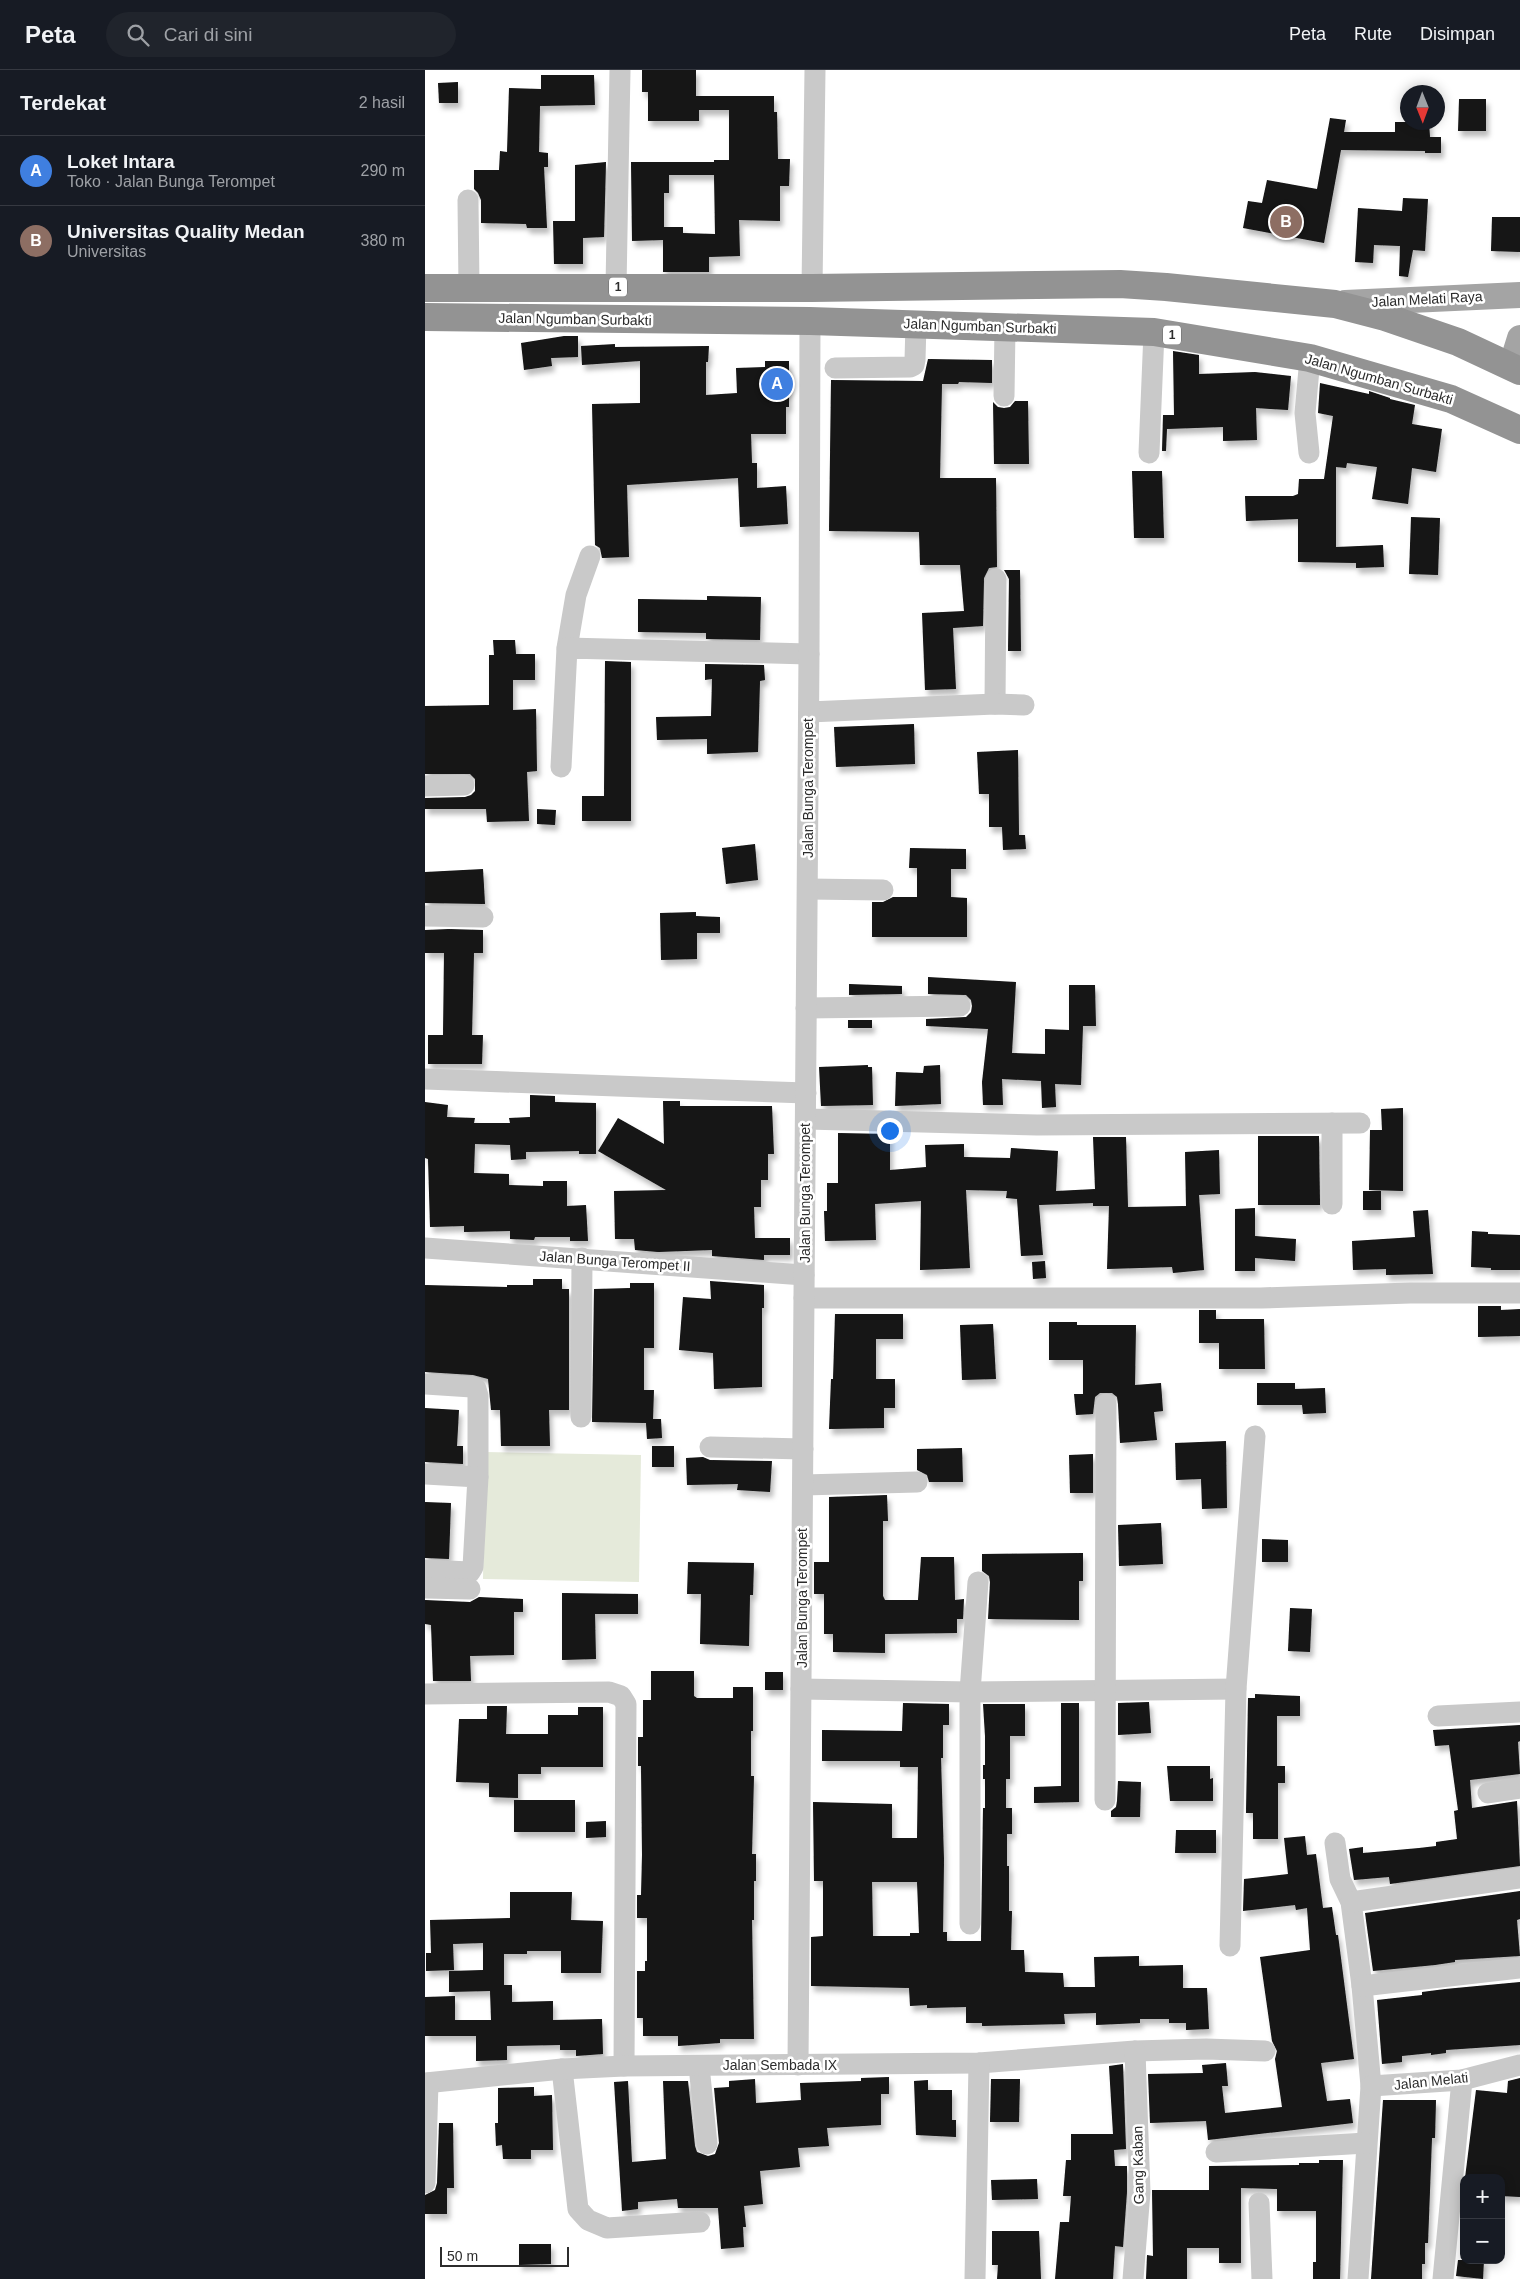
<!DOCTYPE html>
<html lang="id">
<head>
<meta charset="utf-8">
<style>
	:root { --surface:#171b24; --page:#20242c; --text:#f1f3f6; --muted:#9ea1a6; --line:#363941; --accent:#de3458 }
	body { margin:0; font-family:Helvetica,sans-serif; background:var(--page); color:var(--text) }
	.controls { position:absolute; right:15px; bottom:15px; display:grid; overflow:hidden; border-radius:10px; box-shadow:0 2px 12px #0003 }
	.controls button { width:45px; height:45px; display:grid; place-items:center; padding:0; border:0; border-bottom:1px solid var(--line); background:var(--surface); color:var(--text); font:25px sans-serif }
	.compass { position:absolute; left:975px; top:15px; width:45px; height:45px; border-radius:50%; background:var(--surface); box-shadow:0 2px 12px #0003; rotate:179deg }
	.scale { position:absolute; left:15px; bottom:12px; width:129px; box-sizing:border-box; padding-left:5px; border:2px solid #2c2c2c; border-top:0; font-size:14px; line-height:18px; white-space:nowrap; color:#2c2c2c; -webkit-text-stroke:4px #fff; paint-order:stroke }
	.you { position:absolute; left:464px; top:1060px; width:18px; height:18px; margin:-12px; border:4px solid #fff; border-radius:50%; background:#1a73e8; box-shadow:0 0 0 8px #1a73e833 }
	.badge { display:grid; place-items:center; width:32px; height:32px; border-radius:50%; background:var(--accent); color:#fff; font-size:16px; font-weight:700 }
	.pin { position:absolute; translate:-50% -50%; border:2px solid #fff; box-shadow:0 1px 5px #0006 }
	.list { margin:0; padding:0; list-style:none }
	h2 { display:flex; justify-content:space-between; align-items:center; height:65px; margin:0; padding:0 20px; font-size:21px }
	h2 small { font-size:16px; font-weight:400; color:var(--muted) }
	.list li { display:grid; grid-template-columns:32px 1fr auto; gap:15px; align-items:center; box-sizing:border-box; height:70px; padding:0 20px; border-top:1px solid var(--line) }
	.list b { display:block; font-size:19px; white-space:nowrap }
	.list p { margin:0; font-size:16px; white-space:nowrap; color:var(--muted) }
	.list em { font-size:16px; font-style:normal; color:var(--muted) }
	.icon { flex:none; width:28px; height:28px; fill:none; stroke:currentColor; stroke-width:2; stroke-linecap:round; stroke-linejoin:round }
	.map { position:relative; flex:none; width:1095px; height:2209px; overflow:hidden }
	header { display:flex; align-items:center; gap:30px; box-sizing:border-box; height:70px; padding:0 25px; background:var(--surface); border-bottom:1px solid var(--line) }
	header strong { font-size:24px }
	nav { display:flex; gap:28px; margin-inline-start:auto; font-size:18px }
	.search { width:350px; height:45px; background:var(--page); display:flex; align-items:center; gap:12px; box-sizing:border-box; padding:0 18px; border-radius:28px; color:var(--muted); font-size:19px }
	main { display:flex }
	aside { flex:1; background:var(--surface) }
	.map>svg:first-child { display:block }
</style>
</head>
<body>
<header>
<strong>Peta</strong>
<div class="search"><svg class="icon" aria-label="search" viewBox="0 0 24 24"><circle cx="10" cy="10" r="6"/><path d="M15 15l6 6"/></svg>Cari di sini</div>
<nav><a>Peta</a><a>Rute</a><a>Disimpan</a></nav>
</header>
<main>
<aside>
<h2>Terdekat<small>2 hasil</small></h2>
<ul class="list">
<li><span class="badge" style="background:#3f7fe0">A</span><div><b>Loket Intara</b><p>Toko · Jalan Bunga Terompet</p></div><em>290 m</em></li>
<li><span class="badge" style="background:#8d6e63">B</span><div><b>Universitas Quality Medan</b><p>Universitas</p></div><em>380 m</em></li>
</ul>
</aside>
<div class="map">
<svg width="1095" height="2209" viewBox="0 0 1095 2209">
	<defs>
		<filter id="shadow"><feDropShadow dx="3" dy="5.5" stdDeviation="2.5" flood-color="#0004"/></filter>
	</defs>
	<rect width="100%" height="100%" fill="#fff"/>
	<path fill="#e5eada" d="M60,1382l156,3 -2,127 -156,-3z"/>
	<g fill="#131313" fill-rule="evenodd" filter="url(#shadow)">
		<path d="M217,0h54v26h78v16h3l1,47h12l-1,27h-9v35l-41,-1 1,36 -31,1v15h-46v-32l-31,1 -1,-79h83v-2h15v-50h-30v11h-51v-29h-6zM244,105h45l1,59 -32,-1v-6h-19v-34h5z"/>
		<path d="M116,5h53l1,30 -55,1 -1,46 9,1v14h-4l3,61h-20l-1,-4 -45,-1v-23l-3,-7 -4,-4v-19h25l1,-19 7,1 2,-64 32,1z"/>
		<path d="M33,12v21h-19l-1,-20z"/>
		<path d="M1034,29h27v32h-28z"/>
		<path d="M905,48l16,2 -2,12h51v-10h34l1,15h11v16h-16v-2l-84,-1 -17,93 -81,-15 5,-27 14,2 5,-23 50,9z"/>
		<path d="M181,92l-2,75 -21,1v26h-29l-1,-43h22v-56z"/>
		<path d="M978,128l25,1 -3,52 -12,-1 -5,27 -9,-1 1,-30 -26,-1 -1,18 -18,-1 3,-54 44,3z"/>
		<path d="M1067,147h28v35l-29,-1z"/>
		<path d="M139,266h14v21l-27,1 1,8 -28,4 -3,-27z"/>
		<path d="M190,274v3l94,-1 -1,16h-2v33l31,-2 -1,-25 29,-1v-6h24v46h-3v27h-35l1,29h5v25l29,-2 2,38 -48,3 -2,-49 -111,7 2,72 -27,1 -2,-10 -5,-3 -3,-141 48,-1v-42l-58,4 -1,-19z"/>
		<path d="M748,281l26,4v19l56,-2 36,4 -3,34 -32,-2 1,32 -34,1v-14l-56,2 -1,22h-4l1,-36h11z"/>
		<path d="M503,289l64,1v23l-33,-1 -1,2h-16l-2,94h56l1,89 -8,1 -5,10 -1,48 -30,2 3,61 -31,1 -3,-77 42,-2 -4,-46h-40l-1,-33 -90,-1 2,-151 92,1z"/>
		<path d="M895,313l49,11v-3l21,7v1l25,6 -3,19 30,5 -6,43 -24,-4 -4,36 -36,-5 5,-32 -30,-4 -1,5 -10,-1v80l47,-2 1,22 -28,1v-5l-58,-1v-43l-52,2 -1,-25h48l5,-2 1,-15h25l9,-63 -15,-3z"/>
		<path d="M590,331h13l1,63h-35l-1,-62 5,5 6,1 6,-1z"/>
		<path d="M707,401h30l2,67h-30z"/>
		<path d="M986,447l29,1 -2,57 -29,-1z"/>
		<path d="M579,500h16l1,81h-13l1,-72z"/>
		<path d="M282,526l54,1 -1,43 -54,-1v-6l-68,-1v-33l69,1z"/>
		<path d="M68,570h22l1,14h19v26h-22v30l23,-1 1,62 -10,1 2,49 -42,1 -1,-13h-61v-11l40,-1 6,-2 4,-4v-12l-5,-5h-45v-68l64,-1v-50h5z"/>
		<path d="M180,591l26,1v159h-49v-25h22z"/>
		<path d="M280,594l59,1 1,15 -5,1 -2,71 -51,2v-15l-50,1 -1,-23 55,-1 1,-37 -7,1z"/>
		<path d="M489,654l1,40 -79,3 -2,-40z"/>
		<path d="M593,680l1,85h6l1,14 -23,1 -1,-23h-13v-33h-10l-2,-42z"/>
		<path d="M112,739l19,1 -1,15 -18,-1z"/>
		<path d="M330,774l3,36 -32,4 -4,-36z"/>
		<path d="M485,778l56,1v20h-15v28l16,1v39h-95v-35h11l10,-5h24v-29h-8z"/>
		<path d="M58,799l2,35 -60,-1v-31z"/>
		<path d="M271,842v4l24,1v16h-23v26l-36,1 -1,-47z"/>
		<path d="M24,859l34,1v23h-9l-2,82h11l-1,29h-54v-29h15l1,-82h-19v-23z"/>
		<path d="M503,907l88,5 -4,71 33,1v-25l24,1v-45h26l1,41h-13l-2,59 -26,-1 1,23 -14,1 -1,-27 -39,-2 1,26h-20l-1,-23 6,-53 -62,-3v-7l40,-2 5,-5 1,-6 -1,-6 -5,-5 -38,-1z"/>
		<path d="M424,914l53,2v8l-53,1z"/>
		<rect x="423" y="950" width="24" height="8"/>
		<path d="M443,995v2h4l1,38 -52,1 -2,-39z"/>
		<path d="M515,995l1,39 -46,2 1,-34 27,1 1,-7z"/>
		<path d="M105,1025l25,1v6l41,1v51h-17v-3l-53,1v7l-15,1 -1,-15 -35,-1 -1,29 35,1v11l34,1v-5h24v25l19,-1 2,36h-18v-4h-35l-1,3 -24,-1v-8l-46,1v-6l-34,1 -2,-68 -3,-1v-56l23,3 -1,12 28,1 -1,5h36l-1,-5 21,-1z"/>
		<path d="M238,1031h17v5h92l2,48h-6v26h-7v27h-7l1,31h35v17h-26v5l-52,-4v-6l-54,2 -23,-2 -1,-11h-19l-1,-48 52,-1 -68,-39 20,-33 46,26z"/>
		<path d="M978,1038v83l-34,-1 1,-60h12l-1,-21z"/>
		<path d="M413,1063l52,1v36l36,-3 -1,-22 39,-1v13l46,1 1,-10 47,3 -2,40 39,-2 -2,-52h33l2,70 58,-1 -1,-54 34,-2 1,44 -21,1 5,75 -31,3 -1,-6 -65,2 2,-63h-16v-3l-54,2 4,50 -22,1 -4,-57 -11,-1 1,-7 -41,-1 4,78 -50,2 1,-69 -46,3 1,36 -51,1 -1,-30h3v-28h11z"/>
		<path d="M833,1066h61l1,69h-62z"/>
		<rect x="938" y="1121" width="18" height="19"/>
		<path d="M830,1138v28l41,3 -1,22 -40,-3v13h-20v-62z"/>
		<path d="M1003,1140l5,64 -47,1v-6l-33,1 -1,-29 63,-4 -2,-26z"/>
		<path d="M1047,1161l16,1v2l32,1v35h-29v-2l-20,-1z"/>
		<path d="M620,1191l1,17 -13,1 -1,-17z"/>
		<path d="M108,1209h29v10h7v121h-20l1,36h-49l-1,-36h-9l-3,-31 -15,-4 -48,-3v-87l82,2v-2h26z"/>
		<path d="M285,1211l54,4v23h-2v79l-48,2 -1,-36 -34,-3 4,-53 28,2z"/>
		<path d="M205,1213h24v65h-10v42h10l-1,29h8l1,19 -15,1 -1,-16 -54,-1 2,-133 36,-1z"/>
		<path d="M1053,1236h23v4l19,-1v27l-42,1z"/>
		<path d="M774,1240h17v9h48l1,50h-46v-26h-20z"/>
		<path d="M410,1244h68v25h-27v40h19v29h-11v20l-55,1 2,-50h2z"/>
		<path d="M624,1252h28v3h59l-1,60 26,-2 2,28 -9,1 3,28 -37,3 -2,-39 -1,-7 -5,-4h-12l-5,4 -2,17 -17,1 -2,-21h9v-34h-34z"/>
		<path d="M568,1254l3,55 -34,1 -2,-55z"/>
		<path d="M832,1313h38v6l30,-1 1,25 -23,1 -1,-9h-45z"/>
		<path d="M0,1338l34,2 -2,36h6v18l-38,-2z"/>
		<path d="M801,1371l1,67 -25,1 -1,-30 -25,1 -1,-37z"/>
		<rect x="227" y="1376" width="22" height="21"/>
		<path d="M537,1378l1,34h-34l-2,-7 -10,-5v-21z"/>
		<path d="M668,1384v39h-23l-1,-38z"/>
		<path d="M278,1387l7,3 62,1 -2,31 -33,-2 1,-6 -51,1 -1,-27z"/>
		<path d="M462,1425l1,26h-5v75l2,4h33l3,-43h33l1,43 9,-1 -1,20h-6v14l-72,1v19l-52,-1v-18h-9v-40h-10v-32h15v-65z"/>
		<path d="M0,1432l26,1 -2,56 -24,-1z"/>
		<path d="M736,1453l2,41 -44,2 -1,-41z"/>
		<path d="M837,1469l26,1v22h-26z"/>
		<path d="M658,1483v28h-4v39l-91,-1 2,-37 -1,-6 -7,-5v-17z"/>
		<path d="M263,1492l66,1 -1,32h-3l-1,51 -49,-2 1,-50h-14z"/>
		<path d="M137,1523l76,1v20h-43l1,45 -34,1z"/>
		<path d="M54,1527l44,2v13h-9v43l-44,1 1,25h-38l-2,-56 -6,-1v-24l45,2z"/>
		<path d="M865,1538l22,1 -2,43 -22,-1z"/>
		<path d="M226,1601h43v25l3,2h36v-11h20v44h-2v45h3l-2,78h4v27h-2v39h-2l2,119h-34v4l-42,3v-10h-35v-18h-6v-47h8v-10h2v-43h-10v-23h4l1,-40 -1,-89h-3v-29h5v-37h8z"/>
		<rect x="340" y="1602" width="18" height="18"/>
		<path d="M830,1624l45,2v20h-23v50h8v17h-7v56h-25v-26h-7l2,-115h7z"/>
		<path d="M724,1632l2,31 -33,2v-32z"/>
		<path d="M478,1633l46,1v21h-6v33h-2l3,102 -1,72h4v9h34l2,-133h2v-29h-2v-14h2v-29l-2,-32h42v32h-15v43h-4v29h6v26h-5v32h2v45h3l-1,39h13l1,22 38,1 1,14h31l-1,-30 45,-1v10l44,-1v23h24l2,41 -23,1v-7h-17v-4h-29v4l-44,2v-12l-32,1 1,10 -83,2v-3h-16v-16l-39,1v-3l-17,1 -1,-18 -98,-2v-49l12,-1v-55h-9l-1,-79 79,2v34h25l1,-71h-18v-6h-78v-31l80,1zM447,1812h45l2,51h-9v3h-37z"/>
		<path d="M636,1633h18v99l-45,1v-16l27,-1z"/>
		<path d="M62,1636h20l-1,28h42v-19h30v-8h25v60h-62v7h-23v24l-29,-1v-14l-33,-1 3,-63h28z"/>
		<path d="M1095,1655v16l-2,1 2,32 -50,6 2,28 45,-7 3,65 -130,18 -1,-7 -35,3 -5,-31 14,-2v6l56,-5 17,-2v-4l21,-3 -3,-28 4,-1 -9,-65 -14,1 -2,-16z"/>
		<path d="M742,1696h43v13l3,-1v23h-43z"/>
		<path d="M693,1711l23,1 -1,35h-29v-6l5,-4 1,-6z"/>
		<rect x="89" y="1730" width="61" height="32"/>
		<path d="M181,1751v16l-20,1v-16z"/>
		<path d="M751,1760h40v23h-41z"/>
		<path d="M880,1766l2,19 9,-1 7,54 9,-1 4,28h2l16,124 -33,4 6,38 23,-2 3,24 -145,17 -2,-19 -56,2 -2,-49 55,-1 -1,-8 24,-2 2,23h-6l3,27 57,-6 -7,-48 2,-8 -5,-10 -12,-84 50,-7 -3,-42 -11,2 -1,-5 -52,6 1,-32 44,-5 -4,-36z"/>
		<path d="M1095,1821v28l-3,1 3,36 -65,4v2l-20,3 -62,6 -8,-58z"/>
		<path d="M85,1822h62l-1,28 32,1 -2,52h-40v-22h-34v3h-23v31h8v17l41,-1v19l49,-1 1,35 -27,2v-6h-16v-5l-53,1v14l-31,1v-25h-51v-39l30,-1v24h36l-1,-29 -41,1v-21l34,-1v-27l-30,1 1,26 -28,1v-18h5l-1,-33 80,-2z"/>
		<path d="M1095,1912v63l-74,5v3l-15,2v-2l-29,3v6l-20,2 -5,-64 45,-5v-3l23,-3z"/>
		<path d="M698,1994l3,85 -12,1 1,16h12v26l-4,55 -8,-1 -2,33h-58l5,-57h9l2,-26h-8l3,-36h5v-26h42l-4,-68z"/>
		<path d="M464,2007v17h-8v31l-54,3 2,18 -31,2 2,19 -40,4 3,33 -19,2 2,21h-3l1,20 -23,2 -3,-41h-40l-1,-9 -39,3v7l-16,2 -8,-129 14,-1 4,81 34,-3 -3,-78h25l7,65 2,6 11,4 7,-2 4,-11 -5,-55 15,-1v-6l26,-2 1,24 45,-3 -1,-17 61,-2v-3z"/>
		<path d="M1095,2008v119l-19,-1v-18h-36l11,-88 31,3 1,-12z"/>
		<path d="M566,2009h29l-1,43h-29z"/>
		<path d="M503,2010v10h24v30h4v17l-40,-2 -2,-54z"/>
		<path d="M109,2017v9l18,-1 1,55h-22v9h-28l-1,-14 -6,1 -1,-23h3v-35z"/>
		<path d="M958,2030h53l-1,38h-3l-4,105h-3v21h-3v15h-51z"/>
		<path d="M14,2053h14l1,65h-7v26h-22v-19l10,-5 2,-7z"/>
		<path d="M894,2090h24l-3,119h-27v-17h3v-51h-39v-22l-36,-1v75h-22v-15h-32v31h-41l1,-24 6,1 -1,-66h57v-24l90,-1v-2h20z"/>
		<path d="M612,2109l1,20 -46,1 -1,-20z"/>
		<path d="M567,2161h47l2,48h-44l1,-14h-6z"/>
		<path d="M94,2174h32v20l-32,1z"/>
		<path d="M1033,2190h26l-1,19 -27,-3z"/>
	</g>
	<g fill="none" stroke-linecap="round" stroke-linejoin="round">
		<g stroke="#c9c9c9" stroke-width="21">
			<path d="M43,130l1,88"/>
			<path d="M191,217l4,-217"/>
			<path d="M387,218l3,-218"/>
			<path d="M410,298l75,-1 4,-2 1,-5 1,-36"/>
			<path d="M579,326l1,-69"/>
			<path d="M724,383l5,-121"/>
			<path d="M884,383l-4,-40 5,-55"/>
			<path d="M142,578l9,-53 14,-39"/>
			<path d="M570,634l1,-125"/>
			<path d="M384,642l186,-8 29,1"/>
			<path d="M136,697l6,-119 242,6"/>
			<path d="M0,716l39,-1"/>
			<path d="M383,819l75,1"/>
			<path d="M0,846l58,1"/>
			<path d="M381,938l154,-2"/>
			<path d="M0,1009l381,14"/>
			<path d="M381,1049l231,6 323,-2"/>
			<path d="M907,1134v-81"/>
			<path d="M0,1178l379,27"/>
			<path d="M379,1228h457l149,-5h110"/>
			<path d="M0,1314l47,3 4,2 2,7v81"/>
			<path d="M156,1347l1,-159"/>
			<path d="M285,1377l93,2"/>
			<path d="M0,1404l53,3 -5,90 -3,5 -45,-2"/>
			<path d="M378,1415l114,-3"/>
			<path d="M0,1518l45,1"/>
			<path d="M376,1619l169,3 266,-3"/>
			<path d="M0,1624l184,-2 12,4 5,8 -2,362"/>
			<path d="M1013,1646l82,-4"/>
			<path d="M1063,1723l32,-5"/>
			<path d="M680,1730l1,-396"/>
			<path d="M910,1773l5,36 11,23 11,84 9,100 -13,193"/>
			<path d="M926,1832l169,-24"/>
			<path d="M545,1854v-232l8,-110"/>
			<path d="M805,1876l6,-257 19,-253"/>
			<path d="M937,1916l158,-18"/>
			<path d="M373,1995l11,-1411 1,-333"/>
			<path d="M274,1996l8,78"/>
			<path d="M137,1999l16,140 10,11 19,8 93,-6"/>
			<path d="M0,2013l137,-14 62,-3 355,-3 156,-12 71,-2 59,2"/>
			<path d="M946,2016l91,-6 58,-15"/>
			<path d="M791,2082l150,-9"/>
			<path d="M0,2113l3,-100"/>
			<path d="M834,2133l3,76"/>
			<path d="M550,2209l4,-216"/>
			<path d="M708,2209l7,-87 -5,-141"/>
			<path d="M1018,2209l19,-199"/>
		</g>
		<g stroke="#a4a4a4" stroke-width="26">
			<path d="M920,233l175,-8"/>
			<path d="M1086,297l9,-29"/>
		</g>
		<g stroke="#939393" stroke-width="28">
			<path d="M0,218h387l308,-4 46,3 169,17 50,13 73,25 62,29"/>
			<path d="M0,247l385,4 344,11 156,26 141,41 69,31"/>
		</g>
	</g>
	<g text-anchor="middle" stroke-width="5" stroke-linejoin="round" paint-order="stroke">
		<g fill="#fff" stroke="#6b6b6b" stroke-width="1">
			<rect x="184" y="207.5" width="18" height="19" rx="4"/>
			<rect x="738" y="255.5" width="18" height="19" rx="4"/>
		</g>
		<g font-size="12" font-weight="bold" fill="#2c2c2c">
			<text x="193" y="221">1</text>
			<text x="747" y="269">1</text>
		</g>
		<g font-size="14" fill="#2c2c2c" stroke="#fff">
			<text transform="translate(1002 229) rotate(-3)" y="5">Jalan Melati Raya</text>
			<text transform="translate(150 249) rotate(1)" y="5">Jalan Ngumban Surbakti</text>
			<text transform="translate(555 256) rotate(2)" y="5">Jalan Ngumban Surbakti</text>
			<text transform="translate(954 309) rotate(16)" y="5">Jalan Ngumban Surbakti</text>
			<text transform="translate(383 718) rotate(-90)" y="5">Jalan Bunga Terompet</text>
			<text transform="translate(380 1123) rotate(-90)" y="5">Jalan Bunga Terompet</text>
			<text transform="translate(190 1191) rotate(4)" y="5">Jalan Bunga Terompet II</text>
			<text transform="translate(377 1528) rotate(-90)" y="5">Jalan Bunga Terompet</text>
			<text x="355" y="2000">Jalan Sembada IX</text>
			<text transform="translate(1006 2011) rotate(-6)" y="5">Jalan Melati</text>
			<text transform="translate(713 2095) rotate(-91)" y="5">Gang Kaban</text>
		</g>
	</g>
</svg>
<div class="controls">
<button>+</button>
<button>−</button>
</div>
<svg class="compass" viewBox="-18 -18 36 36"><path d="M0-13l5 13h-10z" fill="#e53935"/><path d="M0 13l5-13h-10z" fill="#9ea1a6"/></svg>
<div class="scale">50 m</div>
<div class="you"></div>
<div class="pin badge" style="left:352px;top:314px;background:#3f7fe0">A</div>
<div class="pin badge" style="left:861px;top:152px;background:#8d6e63">B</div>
</div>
</main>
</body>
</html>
